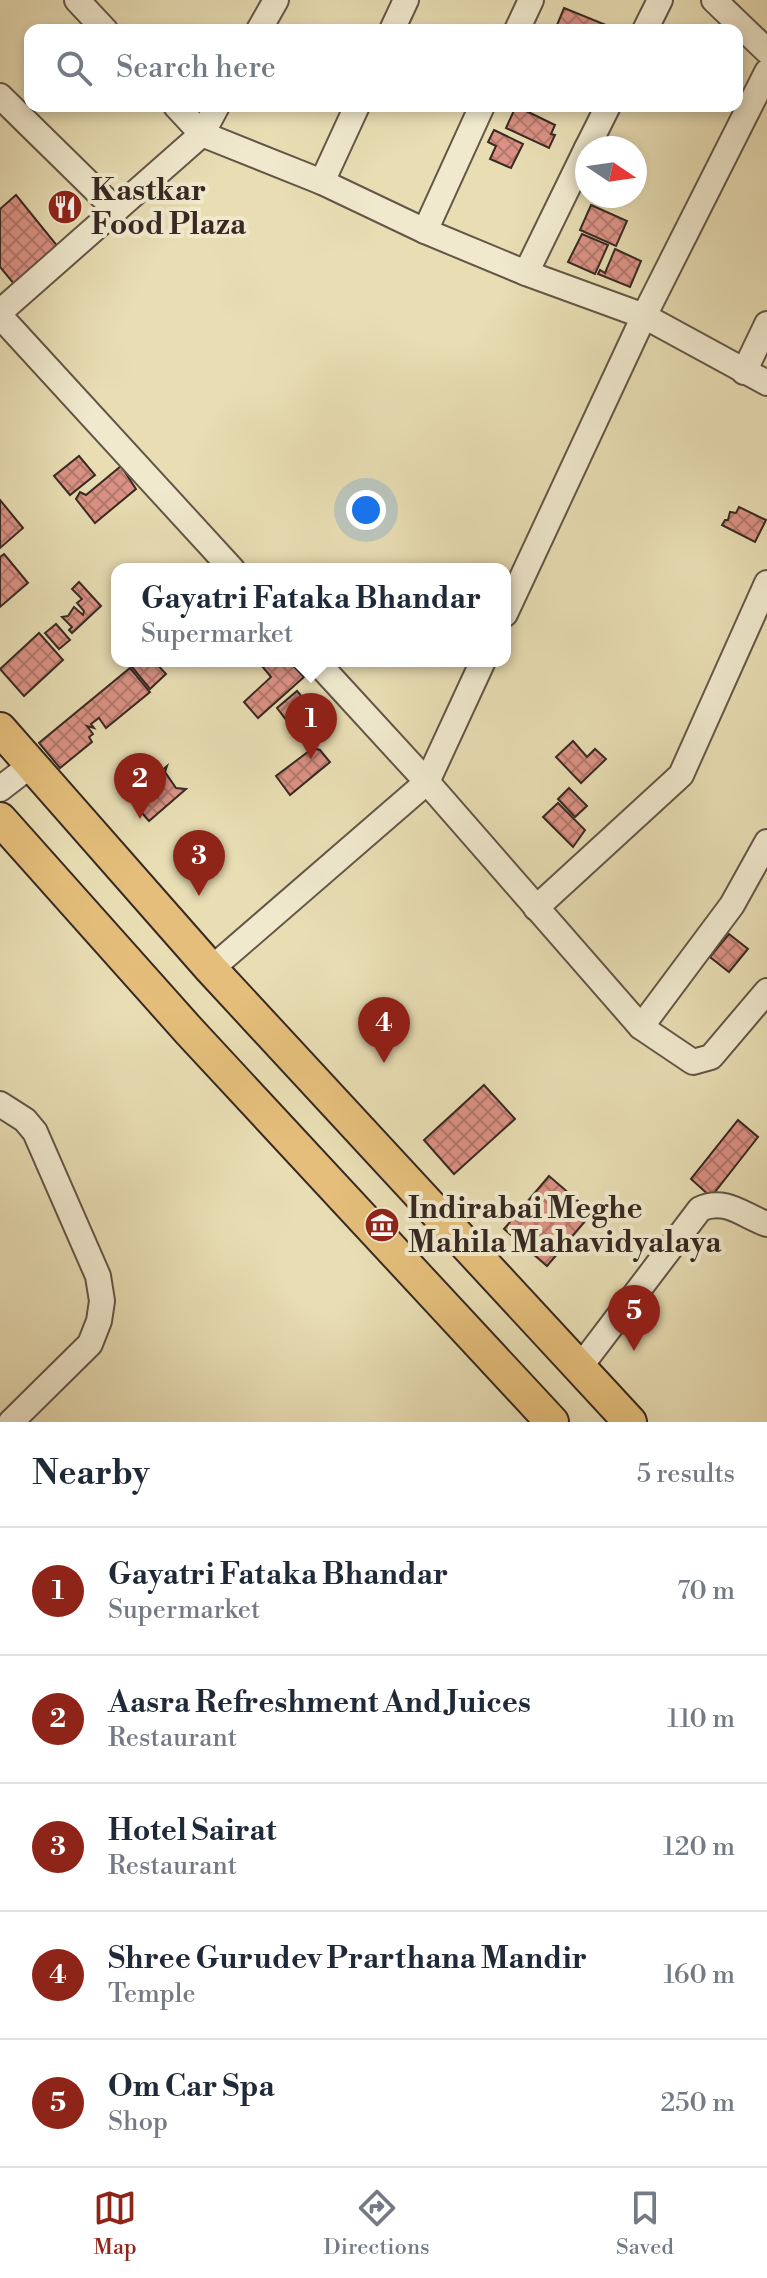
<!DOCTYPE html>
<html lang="en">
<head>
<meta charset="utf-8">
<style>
	:root { --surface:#fff; --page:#f2f2f3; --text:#1f2937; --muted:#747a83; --line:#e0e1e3; --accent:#8f2418 }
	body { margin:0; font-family:"Libre Bodoni",serif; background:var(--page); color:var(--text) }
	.compass { position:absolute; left:575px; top:136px; width:72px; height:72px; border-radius:50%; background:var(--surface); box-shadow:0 4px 12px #0003; rotate:103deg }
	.you { position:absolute; left:366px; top:510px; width:28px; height:28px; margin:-20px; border:6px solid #fff; border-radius:50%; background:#1a73e8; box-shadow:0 0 0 12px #1a73e833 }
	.badge { display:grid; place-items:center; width:52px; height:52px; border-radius:50%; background:var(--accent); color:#fff; font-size:26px; font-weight:700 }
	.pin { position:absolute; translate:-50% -66px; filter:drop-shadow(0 2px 4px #0008) }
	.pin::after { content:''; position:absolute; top:42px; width:28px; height:24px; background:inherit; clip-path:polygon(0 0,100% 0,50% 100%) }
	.popup { position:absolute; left:111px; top:563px; width:400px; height:104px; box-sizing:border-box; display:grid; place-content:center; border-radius:16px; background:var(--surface); filter:drop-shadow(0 2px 6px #0005); font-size:26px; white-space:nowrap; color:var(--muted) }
	.popup b { font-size:30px; color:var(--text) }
	.popup::after { content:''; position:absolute; left:50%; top:100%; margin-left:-16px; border:16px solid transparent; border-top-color:var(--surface) }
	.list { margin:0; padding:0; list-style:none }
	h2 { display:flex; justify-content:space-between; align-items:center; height:104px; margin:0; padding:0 32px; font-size:34px }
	h2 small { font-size:26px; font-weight:400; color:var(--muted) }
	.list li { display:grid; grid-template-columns:52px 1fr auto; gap:24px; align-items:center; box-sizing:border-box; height:128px; padding:0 32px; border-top:2px solid var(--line) }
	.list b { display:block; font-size:30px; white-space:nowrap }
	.list p { margin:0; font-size:26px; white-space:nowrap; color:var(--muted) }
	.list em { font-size:26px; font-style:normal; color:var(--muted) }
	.icon { flex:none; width:44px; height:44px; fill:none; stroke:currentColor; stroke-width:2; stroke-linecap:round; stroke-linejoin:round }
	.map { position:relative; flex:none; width:767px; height:1422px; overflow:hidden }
	.search { position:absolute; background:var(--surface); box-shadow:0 4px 12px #0003; left:24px; right:24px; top:24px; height:88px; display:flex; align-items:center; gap:20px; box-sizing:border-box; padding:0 28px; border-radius:16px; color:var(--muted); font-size:30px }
	.sheet { height:744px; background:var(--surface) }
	nav { display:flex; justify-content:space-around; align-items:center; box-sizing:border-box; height:112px; border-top:2px solid var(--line); background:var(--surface); font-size:22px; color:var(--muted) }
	nav a { display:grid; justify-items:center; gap:4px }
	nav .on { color:var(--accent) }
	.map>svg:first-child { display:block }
</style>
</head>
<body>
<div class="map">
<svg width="767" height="1422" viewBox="0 0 767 1422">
	<defs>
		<pattern id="building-cross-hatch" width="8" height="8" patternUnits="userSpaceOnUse" patternTransform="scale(2)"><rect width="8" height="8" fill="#db9284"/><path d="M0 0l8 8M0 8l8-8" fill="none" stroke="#b3776c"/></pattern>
	</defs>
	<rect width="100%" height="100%" fill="#e8ddb3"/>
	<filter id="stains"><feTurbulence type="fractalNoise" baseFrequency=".0025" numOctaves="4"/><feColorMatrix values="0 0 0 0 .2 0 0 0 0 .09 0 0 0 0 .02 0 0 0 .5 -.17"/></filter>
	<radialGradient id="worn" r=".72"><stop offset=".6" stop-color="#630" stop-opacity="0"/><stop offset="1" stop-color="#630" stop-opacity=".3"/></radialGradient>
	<g fill="url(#building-cross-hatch)" stroke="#382923" stroke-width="2">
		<path d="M564,8l52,21 -1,1h-60z"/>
		<path d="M516,106l39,19 -4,9 4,1 -6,13 -43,-20z"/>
		<path d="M494,130l29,14 -12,24 -21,-9 6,-13 -8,-4z"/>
		<path d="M16,195l43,53 -44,37 -15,-18v-58z"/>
		<path d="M591,205l36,16 -11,25 -36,-16z"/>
		<path d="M582,234l26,11 -13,29 -27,-12z"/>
		<path d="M615,249l26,12 -11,26 -32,-13 2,-4 5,3z"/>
		<path d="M79,456l16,19 -25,20 -16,-19z"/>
		<path d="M121,466l15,23 -41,34 -19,-24 4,-7 6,3z"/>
		<path d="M0,500l23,28 -23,20z"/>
		<path d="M739,507l27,13 -11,22 -33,-17 3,-5h3l2,-8 6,1z"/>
		<path d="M4,554l24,29 -28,24v-50z"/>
		<path d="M79,582l22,24 -29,27 -3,-3 3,-3 -10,-10 6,-1 6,-9 9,8 1,-4 -7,-8 5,-4 -10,-10z"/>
		<path d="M56,624l14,16 -11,9 -14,-16z"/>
		<path d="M39,633l24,27 -39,36 -24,-27z"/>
		<path d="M139,661h15l12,13 -16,15 -18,-22z"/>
		<path d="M267,661h22l15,16 -46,41 -14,-16 27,-25 -9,-11z"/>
		<path d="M130,668l20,24 -44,36 -7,-10 -8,6 3,4 -7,-2 6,8 -4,3 3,5 -32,26 -21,-25z"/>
		<path d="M297,691l10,12 -20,18 -10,-13z"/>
		<path d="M573,741l14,16 8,-8 11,10 -25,24 -25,-26z"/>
		<path d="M313,748l7,2 10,12 -40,33 -14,-19z"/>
		<path d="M167,766l-2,6 11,16 10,1 -37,32 -20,-23z"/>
		<path d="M569,788l18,18 -12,11 -17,-18z"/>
		<path d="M558,803l27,27 -12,17 -30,-30z"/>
		<path d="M729,934l19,15 -19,23 -19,-15z"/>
		<path d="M484,1085l31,34 -61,55 -30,-34z"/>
		<path d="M738,1120l20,17 -47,60 -20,-18z"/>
		<path d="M549,1176l43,37 -45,53 -43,-37z"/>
	</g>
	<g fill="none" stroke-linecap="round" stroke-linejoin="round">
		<defs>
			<g id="minor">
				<path d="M77,0l28,30"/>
				<path d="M714,0l53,51"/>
				<path d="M259,30l17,-30"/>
				<path d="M392,30l14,-30"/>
				<path d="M517,30l14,-30"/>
				<path d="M645,30l15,-30"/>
				<path d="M0,96l116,114"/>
				<path d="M176,106l26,28 120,48 103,49 101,42 118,43 123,67"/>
				<path d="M587,148l21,-42"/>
				<path d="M322,182l35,-76"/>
				<path d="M425,231l57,-125"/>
				<path d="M526,273l61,-125"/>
				<path d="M0,312l202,-178 15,-28"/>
				<path d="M0,316l232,253"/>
				<path d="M744,372l23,-48"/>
				<path d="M505,614l139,-298 123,-244"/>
				<path d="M316,661l111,121 214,245 52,35 18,-5 56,-66"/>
				<path d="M0,789l31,-24"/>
				<path d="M536,908l145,-133 86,-192"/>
				<path d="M211,969l216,-187 56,-121"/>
				<path d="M641,1027l91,-122 35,-63"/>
				<path d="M0,1104l25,16 10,12 63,144 4,25 -3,20 -9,23 -79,78"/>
				<path d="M580,1367l120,-158c25,-12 44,7 67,15"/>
			</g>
			<g id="major">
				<path d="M0,729l211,240 419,453"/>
				<path d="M0,819l190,213 362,390"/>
			</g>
		</defs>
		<use href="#minor" stroke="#645647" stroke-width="28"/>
		<use href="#major" stroke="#382923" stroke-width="36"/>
		<use href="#minor" stroke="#f0e9ce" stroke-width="24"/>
		<use href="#major" stroke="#e4be7a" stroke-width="32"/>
	</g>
	<defs>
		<symbol id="restaurant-disc" viewBox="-11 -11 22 22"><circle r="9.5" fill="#8f2418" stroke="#f0e9ce"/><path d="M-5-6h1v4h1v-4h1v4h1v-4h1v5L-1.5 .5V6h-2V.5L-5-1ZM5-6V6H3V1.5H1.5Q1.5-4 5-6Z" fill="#fff"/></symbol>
		<symbol id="museum-disc" viewBox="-11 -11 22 22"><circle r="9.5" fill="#8f2418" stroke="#f0e9ce"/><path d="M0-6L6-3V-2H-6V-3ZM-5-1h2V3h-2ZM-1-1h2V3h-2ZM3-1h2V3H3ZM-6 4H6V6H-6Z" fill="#fff"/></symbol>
	</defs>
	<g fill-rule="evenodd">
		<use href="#restaurant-disc" x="45" y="187" width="40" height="40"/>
		<use href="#museum-disc" x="362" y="1205" width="40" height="40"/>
	</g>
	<g text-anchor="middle" stroke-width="8" stroke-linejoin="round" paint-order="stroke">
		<g font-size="30" font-weight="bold" fill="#382923" stroke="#f0e9ce" text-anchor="start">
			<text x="91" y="200">Kastkar<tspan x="91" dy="34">Food Plaza</tspan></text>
			<text x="408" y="1218">Indirabai Meghe<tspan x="408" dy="34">Mahila Mahavidyalaya</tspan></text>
		</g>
	</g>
	<rect width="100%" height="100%" filter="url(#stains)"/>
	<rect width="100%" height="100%" fill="url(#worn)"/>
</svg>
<svg class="compass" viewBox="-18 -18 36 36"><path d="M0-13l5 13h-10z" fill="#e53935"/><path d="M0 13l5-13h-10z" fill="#747a83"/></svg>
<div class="you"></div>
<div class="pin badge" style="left:311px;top:759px">1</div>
<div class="popup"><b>Gayatri Fataka Bhandar</b>Supermarket</div>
<div class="pin badge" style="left:140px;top:819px">2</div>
<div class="pin badge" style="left:199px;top:896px">3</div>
<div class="pin badge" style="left:384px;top:1063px">4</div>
<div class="pin badge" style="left:634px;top:1351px">5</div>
<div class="search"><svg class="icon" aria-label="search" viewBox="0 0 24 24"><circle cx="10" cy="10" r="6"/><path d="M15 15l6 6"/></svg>Search here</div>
</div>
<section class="sheet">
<h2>Nearby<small>5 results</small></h2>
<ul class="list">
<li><span class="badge">1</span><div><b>Gayatri Fataka Bhandar</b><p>Supermarket</p></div><em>70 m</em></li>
<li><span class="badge">2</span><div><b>Aasra Refreshment And Juices</b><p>Restaurant</p></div><em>110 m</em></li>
<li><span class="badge">3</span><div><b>Hotel Sairat</b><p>Restaurant</p></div><em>120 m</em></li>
<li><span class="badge">4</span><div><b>Shree Gurudev Prarthana Mandir</b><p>Temple</p></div><em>160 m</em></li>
<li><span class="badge">5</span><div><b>Om Car Spa</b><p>Shop</p></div><em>250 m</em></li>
</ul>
</section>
<nav>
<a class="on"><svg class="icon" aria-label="map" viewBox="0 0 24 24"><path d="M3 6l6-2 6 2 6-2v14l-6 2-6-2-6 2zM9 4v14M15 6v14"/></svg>Map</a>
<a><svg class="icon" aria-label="directions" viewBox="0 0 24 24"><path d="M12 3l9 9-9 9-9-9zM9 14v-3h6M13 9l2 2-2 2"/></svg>Directions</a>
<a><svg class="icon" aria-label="saved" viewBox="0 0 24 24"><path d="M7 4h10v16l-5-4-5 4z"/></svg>Saved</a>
</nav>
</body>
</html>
